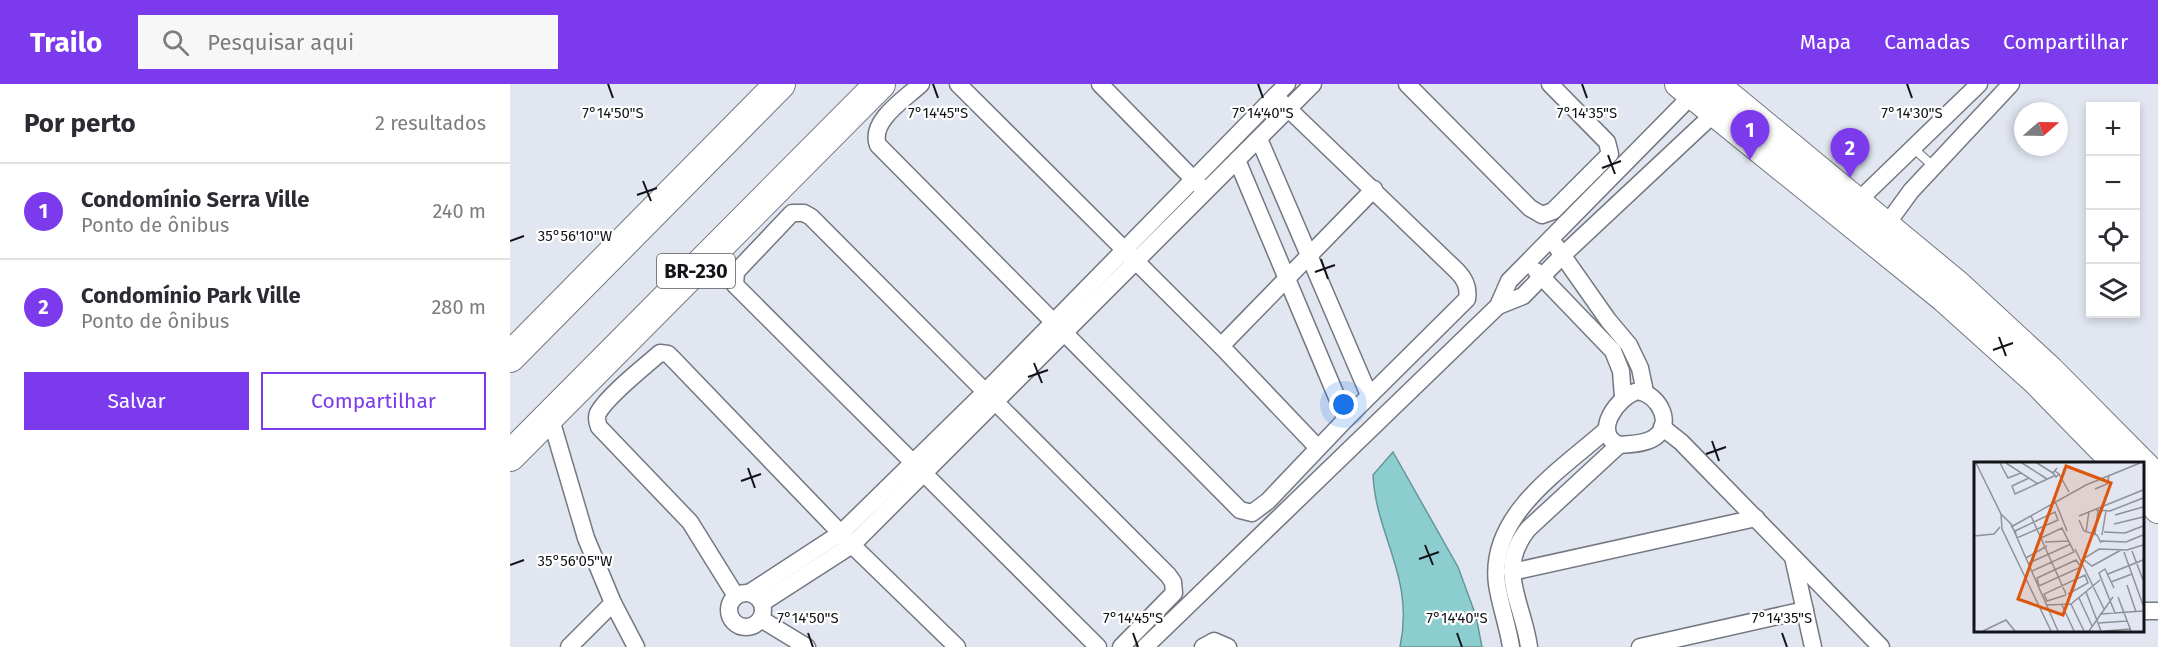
<!DOCTYPE html>
<html lang="pt">
<head>
<meta charset="utf-8">
<style>
	:root { --surface:#fff; --page:#f7f7f7; --text:#2b2b33; --muted:#7c7c81; --line:#e1e1e2; --accent:#7c3aed }
	body { margin:0; font-family:"Fira Sans",sans-serif; background:var(--page); color:var(--text) }
	.controls { position:absolute; right:18px; top:18px; display:grid; overflow:hidden; border-radius:0px; box-shadow:0 3px 9px #0003 }
	.controls button { width:54px; height:54px; display:grid; place-items:center; padding:0; border:0; border-bottom:2px solid var(--line); background:var(--surface); color:var(--text); font:30px sans-serif }
	.compass { position:absolute; left:1504px; top:18px; width:54px; height:54px; border-radius:50%; background:var(--surface); box-shadow:0 3px 9px #0003; rotate:70deg }
	.you { position:absolute; left:834px; top:321px; width:21px; height:21px; margin:-15px; border:4px solid #fff; border-radius:50%; background:#1a73e8; box-shadow:0 0 0 9px #1a73e833 }
	.badge { display:grid; place-items:center; width:39px; height:39px; border-radius:50%; background:var(--accent); color:#fff; font-size:20px; font-weight:700 }
	.pin { position:absolute; translate:-50% -50px; filter:drop-shadow(0 2px 3px #0008) }
	.pin::after { content:''; position:absolute; top:32px; width:21px; height:18px; background:inherit; clip-path:polygon(0 0,100% 0,50% 100%) }
	.list { margin:0; padding:0; list-style:none }
	h2 { display:flex; justify-content:space-between; align-items:center; height:78px; margin:0; padding:0 24px; font-size:26px }
	h2 small { font-size:20px; font-weight:400; color:var(--muted) }
	.list li { display:grid; grid-template-columns:39px 1fr auto; gap:18px; align-items:center; box-sizing:border-box; height:96px; padding:0 24px; border-top:2px solid var(--line) }
	.list b { display:block; font-size:22px; white-space:nowrap }
	.list p { margin:0; font-size:20px; white-space:nowrap; color:var(--muted) }
	.list em { font-size:20px; font-style:normal; color:var(--muted) }
	.actions { display:flex; gap:12px; padding:18px 24px }
	.actions a { flex:1; padding:14px 0; border:2px solid var(--accent); border-radius:0px; text-align:center; font-size:21px; color:var(--accent) }
	.actions .main { background:var(--accent); color:#fff }
	.icon { flex:none; width:33px; height:33px; fill:none; stroke:currentColor; stroke-width:2; stroke-linecap:round; stroke-linejoin:round }
	.map { position:relative; flex:none; width:1648px; height:563px; overflow:hidden }
	header { display:flex; align-items:center; gap:36px; box-sizing:border-box; height:84px; padding:0 30px; background:var(--accent); color:#fff }
	header strong { font-size:28px }
	nav { display:flex; gap:33px; margin-inline-start:auto; font-size:21px }
	.search { width:420px; height:54px; background:var(--page); display:flex; align-items:center; gap:15px; box-sizing:border-box; padding:0 21px; border-radius:0px; color:var(--muted); font-size:22px }
	main { display:flex }
	aside { flex:1; background:var(--surface) }
	.map>svg:first-child { display:block }
</style>
</head>
<body>
<header>
<strong>Trailo</strong>
<div class="search"><svg class="icon" aria-label="search" viewBox="0 0 24 24"><circle cx="10" cy="10" r="6"/><path d="M15 15l6 6"/></svg>Pesquisar aqui</div>
<nav><a>Mapa</a><a>Camadas</a><a>Compartilhar</a></nav>
</header>
<main>
<aside>
<h2>Por perto<small>2 resultados</small></h2>
<ul class="list">
<li><span class="badge">1</span><div><b>Condomínio Serra Ville</b><p>Ponto de ônibus</p></div><em>240 m</em></li>
<li><span class="badge">2</span><div><b>Condomínio Park Ville</b><p>Ponto de ônibus</p></div><em>280 m</em></li>
</ul>
<div class="actions"><a class="main">Salvar</a><a>Compartilhar</a></div>
</aside>
<div class="map">
<svg width="1648" height="563" viewBox="0 0 1648 563">
	<rect width="100%" height="100%" fill="#e1e6f1"/>
	<path fill="#8cced0" stroke="#679699" stroke-width="1.5" d="M883,368l65,115 18,49 6,31h-82c15,-70 -24,-110 -27,-172z"/>
	<g fill="none" stroke-linecap="round" stroke-linejoin="round">
		<defs>
			<path id="lane" d="M1403,64l20,18"/>
			<g id="street">
				<path d="M411,0c-16,15 -52,37 -43,61l362,365 12,3 16,-12 78,-82 121,-120c2,-12 -2,-20 -10,-28l-182,-175"/>
				<path d="M448,0l263,262 97,102"/>
				<path d="M590,0l100,102"/>
				<path d="M897,0l123,124 12,7 11,-4 57,-57 -3,-12 -57,-58"/>
				<path d="M749,55l110,256"/>
				<path d="M727,76l109,259"/>
				<path d="M1347,118l122,-118"/>
				<path d="M1377,140l24,-33 100,-107"/>
				<path d="M1046,162l52,74 21,25 11,23 5,24"/>
				<path d="M1026,187l77,80 8,20 2,26"/>
				<path d="M988,222l25,-10 41,-42 156,-146"/>
				<path d="M711,262l153,-157"/>
				<path d="M1128,307c21,3 38,35 14,48 -9,5 -22,5 -33,6 -28,-12 -1,-49 19,-54z"/>
				<path d="M40,332l36,122 27,65 23,44"/>
				<path d="M1152,343l19,15 200,205"/>
				<path d="M1283,473l20,90"/>
				<path d="M1002,488l244,-54"/>
				<path d="M239,509l92,-60 143,-140 303,-309"/>
				<circle cx="236" cy="526" r="17"/>
				<path d="M226,512l-46,-74 -91,-95c-2,-5 -3,-9 -1,-14 9,-17 46,-46 62,-60l8,1 6,6 178,185 105,102"/>
				<path d="M252,519l90,-58 461,-461"/>
				<path d="M1632,527h16"/>
				<path d="M251,535l46,28"/>
				<path d="M59,563l44,-44"/>
				<path d="M588,563l-363,-362 1,-13 56,-59h12l7,4 357,358 5,7 1,11 -53,54"/>
				<path d="M635,563l353,-341 11,-25 194,-197"/>
				<path d="M693,563l11,-6 14,6"/>
				<path d="M1001,563c-3,-21 -11,-42 -14,-63 -9,-69 64,-114 109,-154"/>
				<path d="M1019,563c-6,-45 -34,-77 -1,-118l91,-84"/>
				<path d="M1130,563l165,-37"/>
			</g>
			<g id="primary">
				<path d="M1168,0l266,215 90,81 82,84"/>
				<path d="M1206,0l242,200 92,85 108,109"/>
				<path d="M1632,408l16,18"/>
			</g>
			<g id="highway">
				<path d="M0,273l270,-273"/>
				<path d="M0,372l370,-372"/>
			</g>
		</defs>
		<use href="#lane" stroke="#737882" stroke-width="10"/>
		<use href="#street" stroke="#737882" stroke-width="19"/>
		<use href="#primary" stroke="#737882" stroke-width="28"/>
		<use href="#highway" stroke="#737882" stroke-width="32"/>
		<use href="#lane" stroke="#fff" stroke-width="8"/>
		<use href="#street" stroke="#fff" stroke-width="16"/>
		<use href="#primary" stroke="#fff" stroke-width="26"/>
		<use href="#highway" stroke="#fff" stroke-width="30"/>
	</g>
	<path fill="none" stroke="#121418" stroke-width="2" d="M98,0l5,14M423,0l5,14M748,0l5,14M1072,0l5,14M1397,0l5,14M1098,71l7,19M1092,84l19,-7M133,97l8,20M127,111l20,-7M0,157l14,-5M811,175l7,20M805,188l20,-7M1489,253l7,19M1483,266l20,-7M524,279l8,20M518,293l20,-7M1202,357l7,20M1196,370l20,-7M238,384l7,20M231,397l20,-7M915,461l8,20M909,475l20,-7M0,481l14,-5M298,549l5,14M623,549l5,14M947,549l5,14M1272,549l5,14"/>
	<g text-anchor="middle" stroke-width="4.5" stroke-linejoin="round" paint-order="stroke">
		<rect fill="#fff" stroke="#595a5d" stroke-width="1.5" x="147" y="170" width="78" height="34" rx="4.5"/>
		<g font-size="20" font-weight="bold" fill="#121418">
			<text x="186" y="194">BR-230</text>
		</g>
	</g>
	<g transform="translate(1464 378)">
		<rect width="170" height="170" fill="#e1e6f1"/>
		<path fill="none" stroke="#8e929a" stroke-width="1.5" d="M2,1l25,51 1,15 49,102M26,1l8,15 13,-5M32,1l32,21M48,1l25,16M63,1l16,10M81,9l4,3 -3,3 -3,-4 4,-5M85,12l10,18M55,16l-17,8 3,8 39,-18M121,27l12,-5 2,-8M81,39l12,30M122,48l14,1 33,-13M81,50l3,8 -41,18 -2,-7zM27,52l10,10 47,107M141,53l28,-8M57,54l35,78M105,54l64,-26M105,58l5,11 13,4 4,8M140,62l29,-7M37,65l75,-42 54,-22M112,70l3,-21M130,70l21,1 18,-7M121,72l3,-24M128,73l4,-24M0,74l20,-2 6,-7M127,79l25,1 17,-7M71,80l24,-1M101,87l29,60M147,88l-29,16 -9,-7 16,-10 28,1 16,-5M158,89l11,29M150,90l19,53M52,96l21,-12M102,98l5,7 -42,19 -2,-8zM55,101l42,-19M58,109l42,-19 -12,-24 -21,10M134,112l35,-14M137,120l21,-8M153,123l9,27M140,126l-9,-19 -6,4 16,40M112,130l15,39M92,133l-19,6 -3,-7 41,-19 3,8 -20,11M144,135l13,34M105,136l13,28M97,142l13,27M72,143l25,-1 29,-24M88,143l12,26M126,152l43,-3M125,161l28,-2M9,169l23,-11 9,11M115,169l24,-34M131,169l25,-2"/>
		<path fill="#dd560d" fill-opacity="0.15" stroke="#dd560d" stroke-width="3" d="M92,4l45,17 -48,132 -45,-16z"/>
		<rect width="170" height="170" fill="none" stroke="#121418" stroke-width="3"/>
	</g>
	<g font-size="15" text-anchor="middle" fill="#121418" stroke="#fff" stroke-width="4.5" stroke-linejoin="round" paint-order="stroke">
		<text x="103" y="34">7°14'50"S</text>
		<text x="428" y="34">7°14'45"S</text>
		<text x="753" y="34">7°14'40"S</text>
		<text x="1077" y="34">7°14'35"S</text>
		<text x="1402" y="34">7°14'30"S</text>
		<text x="65" y="157">35°56'10"W</text>
		<text x="65" y="482">35°56'05"W</text>
		<text x="298" y="539">7°14'50"S</text>
		<text x="623" y="539">7°14'45"S</text>
		<text x="947" y="539">7°14'40"S</text>
		<text x="1272" y="539">7°14'35"S</text>
	</g>
</svg>
<div class="controls">
<button>+</button>
<button>−</button>
<button><svg class="icon" aria-label="locate" viewBox="0 0 24 24"><circle cx="12" cy="12" r="6"/><path d="M12 2v4M12 18v4M2 12h4M18 12h4"/></svg></button>
<button><svg class="icon" aria-label="layers" viewBox="0 0 24 24"><path d="M12 4l9 5-9 5-9-5zM3 14l9 5 9-5"/></svg></button>
</div>
<svg class="compass" viewBox="-18 -18 36 36"><path d="M0-13l5 13h-10z" fill="#e53935"/><path d="M0 13l5-13h-10z" fill="#7c7c81"/></svg>
<div class="you"></div>
<div class="pin badge" style="left:1240px;top:76px">1</div>
<div class="pin badge" style="left:1340px;top:94px">2</div>
</div>
</main>
</body>
</html>
